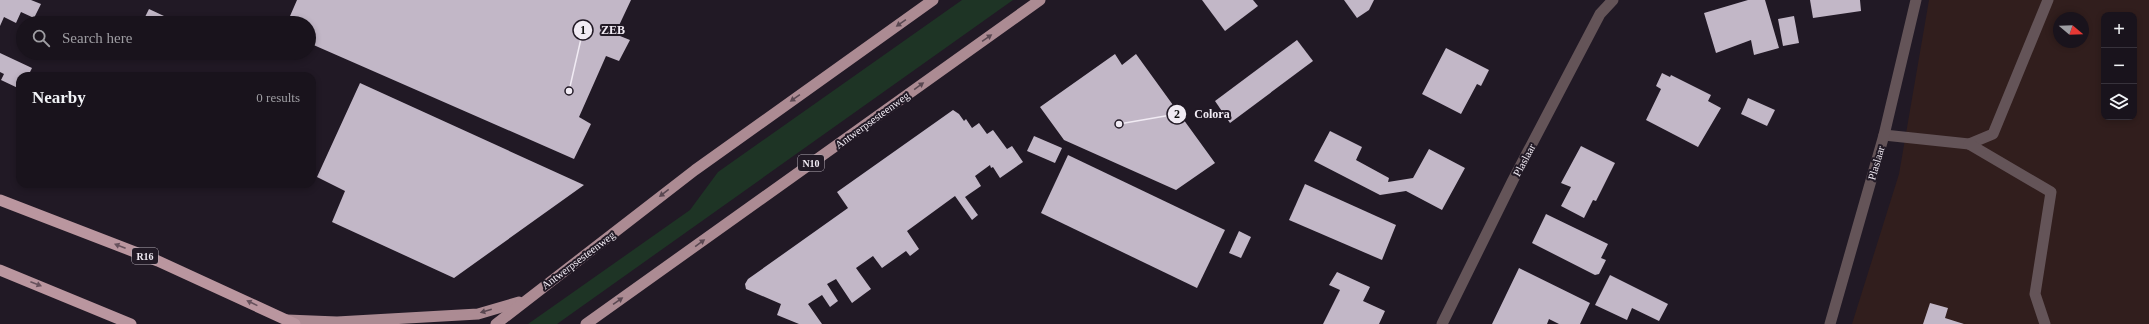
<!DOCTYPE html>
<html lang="en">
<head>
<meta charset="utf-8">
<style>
	:root { --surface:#19131c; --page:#262029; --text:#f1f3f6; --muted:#9f9ea3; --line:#37323b }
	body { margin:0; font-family:Georgia,serif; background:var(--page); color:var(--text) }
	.controls { position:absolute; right:12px; top:12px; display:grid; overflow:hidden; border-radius:8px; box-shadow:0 2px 6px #0003 }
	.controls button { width:36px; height:36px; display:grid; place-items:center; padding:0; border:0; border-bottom:1px solid var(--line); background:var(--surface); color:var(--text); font:20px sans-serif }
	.compass { position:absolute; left:2053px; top:12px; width:36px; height:36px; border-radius:50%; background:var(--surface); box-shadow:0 2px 6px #0003; rotate:109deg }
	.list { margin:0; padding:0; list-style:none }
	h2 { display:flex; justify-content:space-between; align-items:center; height:52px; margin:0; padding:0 16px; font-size:17px }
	h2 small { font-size:13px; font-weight:400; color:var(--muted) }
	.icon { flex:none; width:22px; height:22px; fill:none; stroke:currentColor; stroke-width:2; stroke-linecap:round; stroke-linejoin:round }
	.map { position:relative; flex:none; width:2149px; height:324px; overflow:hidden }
	.search { position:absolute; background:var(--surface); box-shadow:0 2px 6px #0003; left:16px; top:16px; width:300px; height:44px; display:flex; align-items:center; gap:10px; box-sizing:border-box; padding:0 14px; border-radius:22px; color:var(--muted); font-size:15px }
	.panel { position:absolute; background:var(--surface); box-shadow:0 2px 6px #0003; left:16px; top:72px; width:300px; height:116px; border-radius:12px }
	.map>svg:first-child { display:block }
</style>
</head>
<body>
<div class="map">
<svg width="2149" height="324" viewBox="0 0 2149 324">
	<rect width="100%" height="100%" fill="#211925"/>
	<path fill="#311e1d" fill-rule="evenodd" d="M1929,0h220v324h-297l47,-150zM2104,15h30v102h-30zM2059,18h24v24h-24z"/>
	<path fill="#1e3425" d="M962,0h51l-456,324h-29l162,-114 28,-38z"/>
	<g fill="#c2b7c7">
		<path d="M0,0h31l10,4 -7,14 -13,-6 -5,11 -12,-6 -4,9z"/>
		<path d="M297,0h334l-16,34 15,6 -11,21 -13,-5 -27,61 12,7 -17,35 -265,-116v-20h-22z"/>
		<path d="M1202,0h51l5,6 -33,25z"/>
		<path d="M1344,0h30l-5,10 -12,8z"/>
		<path d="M1748,0h17l14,48 -25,7 -3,-15 -35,13 -12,-40z"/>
		<path d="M1810,0h50l1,11 -48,7z"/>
		<path d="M149,9l30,14h-37z"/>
		<path d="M1794,16l5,27 -16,3 -5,-27z"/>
		<path d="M1297,40l16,21 -83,62 -15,-22z"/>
		<path d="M1446,48l43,22 -8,16 -4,-2 -16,30 -39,-20z"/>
		<path d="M0,53l32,15 -4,8h-8v13l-19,-9 3,-6 -4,-2z"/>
		<path d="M1115,54l7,11 14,-11 79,109 -39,27 -112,-50 -24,-33z"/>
		<path d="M1662,73l8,4 1,-2 40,20 -3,6 13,7 -23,39 -52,-27 15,-31 -5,-3z"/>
		<path d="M360,83l224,102 -130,93 -122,-56 13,-31 -28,-14z"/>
		<path d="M1748,98l27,12 -8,16 -26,-12z"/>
		<path d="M953,110l6,4 5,7 2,-2 6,9 7,-5 8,11 6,-4 14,19 5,-3 11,16 -23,16 -7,-11 -2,1 -1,-3 -15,11 6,10 -16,11 13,18 -6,5 -17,-24 -48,35 12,18 -9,7 -4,-5 -24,17 -9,-12 -17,12 15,21 -19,14 -16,-24 -9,5 11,17 -8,6 -8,-12 -14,9 14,20h-23l-22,-9 4,-11 -35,-15 -1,-5 3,-5 100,-71 -11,-16z"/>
		<path d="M1330,131l32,16 -6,13 33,18 -1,4 25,-4 16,-29 36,19 -23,42 -36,-19 -26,4 -66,-34z"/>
		<path d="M1034,136l28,12 -7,15 -28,-12z"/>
		<path d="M1581,146l34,17 -19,38 -3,-1 -9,18 -23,-12 10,-19 -10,-4z"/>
		<path d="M1068,155l157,75 -28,58 -156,-75z"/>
		<path d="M1305,184l91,41 -14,35 -93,-40z"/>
		<path d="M1546,214l62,30 -7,14 5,2 -7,14 -4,1 -63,-32z"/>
		<path d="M1239,231l12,6 -10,21 -12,-5z"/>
		<path d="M1519,268l71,35 -10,21h-21l-10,-5 -2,5h-55z"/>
		<path d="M1337,272l33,15 -7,14 22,10 -6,13h-56l17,-34 -11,-5z"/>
		<path d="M1610,275l58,29 -9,17 -27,-13 -5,12 -32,-15z"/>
		<path d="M1930,303l18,5 -3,10 19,6h-41z"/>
	</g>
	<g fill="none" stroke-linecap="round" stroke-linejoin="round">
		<g stroke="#645458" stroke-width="11">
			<path d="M1884,135l85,9 24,-10 55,-134"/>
			<path d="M1969,144l82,48 -16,102 10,30"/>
		</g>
		<g stroke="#645458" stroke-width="11">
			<path d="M1442,324l71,-144 87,-166 13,-14"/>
			<path d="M1830,324l54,-189 32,-135"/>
		</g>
		<g stroke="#ac8b93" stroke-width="11">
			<path d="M287,320l50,2 141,-8 41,-12"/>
			<path d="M496,324l199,-154 238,-170"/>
			<path d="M586,324l454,-324"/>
		</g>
		<g stroke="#ba969f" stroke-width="11">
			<path d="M0,200l158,61 137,63"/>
			<path d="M0,270l131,54"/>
		</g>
	</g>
	<defs><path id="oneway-solid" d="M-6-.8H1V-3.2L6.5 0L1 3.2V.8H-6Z"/></defs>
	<g fill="#594751">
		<use href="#oneway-solid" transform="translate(901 23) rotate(145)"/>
		<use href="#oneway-solid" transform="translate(987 38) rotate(-35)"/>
		<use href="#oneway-solid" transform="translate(919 86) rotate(-36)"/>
		<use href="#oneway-solid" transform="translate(795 98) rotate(145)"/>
		<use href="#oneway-solid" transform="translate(664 193) rotate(142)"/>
		<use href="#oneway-solid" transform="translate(700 243) rotate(-36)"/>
		<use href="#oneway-solid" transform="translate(618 301) rotate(-35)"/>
		<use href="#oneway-solid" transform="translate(486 311) rotate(164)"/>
	</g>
	<g fill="#66515c">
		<use href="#oneway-solid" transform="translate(120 246) rotate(-159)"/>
		<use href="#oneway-solid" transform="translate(36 284) rotate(21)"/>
		<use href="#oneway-solid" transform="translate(252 303) rotate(-154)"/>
	</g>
	<g text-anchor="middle" stroke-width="4" stroke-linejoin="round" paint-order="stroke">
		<g fill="#211925" stroke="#b3acb6" stroke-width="1">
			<rect x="798" y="155" width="26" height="16" rx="3"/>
			<rect x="132" y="248" width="26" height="16" rx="3"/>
		</g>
		<g font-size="10" font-weight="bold" fill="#f1ebf4">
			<text x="811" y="167">N10</text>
			<text x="145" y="260">R16</text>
		</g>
		<g font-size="11" fill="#f1ebf4" stroke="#211925">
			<text transform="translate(872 120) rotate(-36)" y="4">Antwerpsesteenweg</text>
			<text transform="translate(1524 160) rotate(-62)" y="4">Plaslaar</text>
			<text transform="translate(1876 163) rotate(-74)" y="4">Plaslaar</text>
			<text transform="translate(578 260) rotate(-37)" y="4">Antwerpsesteenweg</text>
		</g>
	</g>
	<path fill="none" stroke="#f1ebf4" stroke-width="1.5" d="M569 91L583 30M1119 124L1177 114"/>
	<g fill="#f1ebf4" stroke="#211925" stroke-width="1.5">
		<circle cx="569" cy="91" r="4"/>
		<circle cx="1119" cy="124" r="4"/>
		<circle cx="583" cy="30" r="10"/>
		<circle cx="1177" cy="114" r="10"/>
	</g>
	<g font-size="12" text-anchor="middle" font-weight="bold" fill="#111">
		<text x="583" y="34">1</text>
		<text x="1177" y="118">2</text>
	</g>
	<g font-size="12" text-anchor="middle" font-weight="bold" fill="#f1ebf4" stroke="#211925" stroke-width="4" stroke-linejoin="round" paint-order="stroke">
		<text x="613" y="34">ZEB</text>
		<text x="1212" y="118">Colora</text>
	</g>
</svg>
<div class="controls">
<button>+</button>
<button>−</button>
<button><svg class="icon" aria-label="layers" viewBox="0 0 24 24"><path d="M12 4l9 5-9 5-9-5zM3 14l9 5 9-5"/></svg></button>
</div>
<svg class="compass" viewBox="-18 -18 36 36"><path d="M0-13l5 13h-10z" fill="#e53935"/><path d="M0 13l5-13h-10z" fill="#9f9ea3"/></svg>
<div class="search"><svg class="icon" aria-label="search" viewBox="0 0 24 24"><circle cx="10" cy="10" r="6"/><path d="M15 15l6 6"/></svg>Search here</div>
<section class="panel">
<h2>Nearby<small>0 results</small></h2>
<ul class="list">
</ul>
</section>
</div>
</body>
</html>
